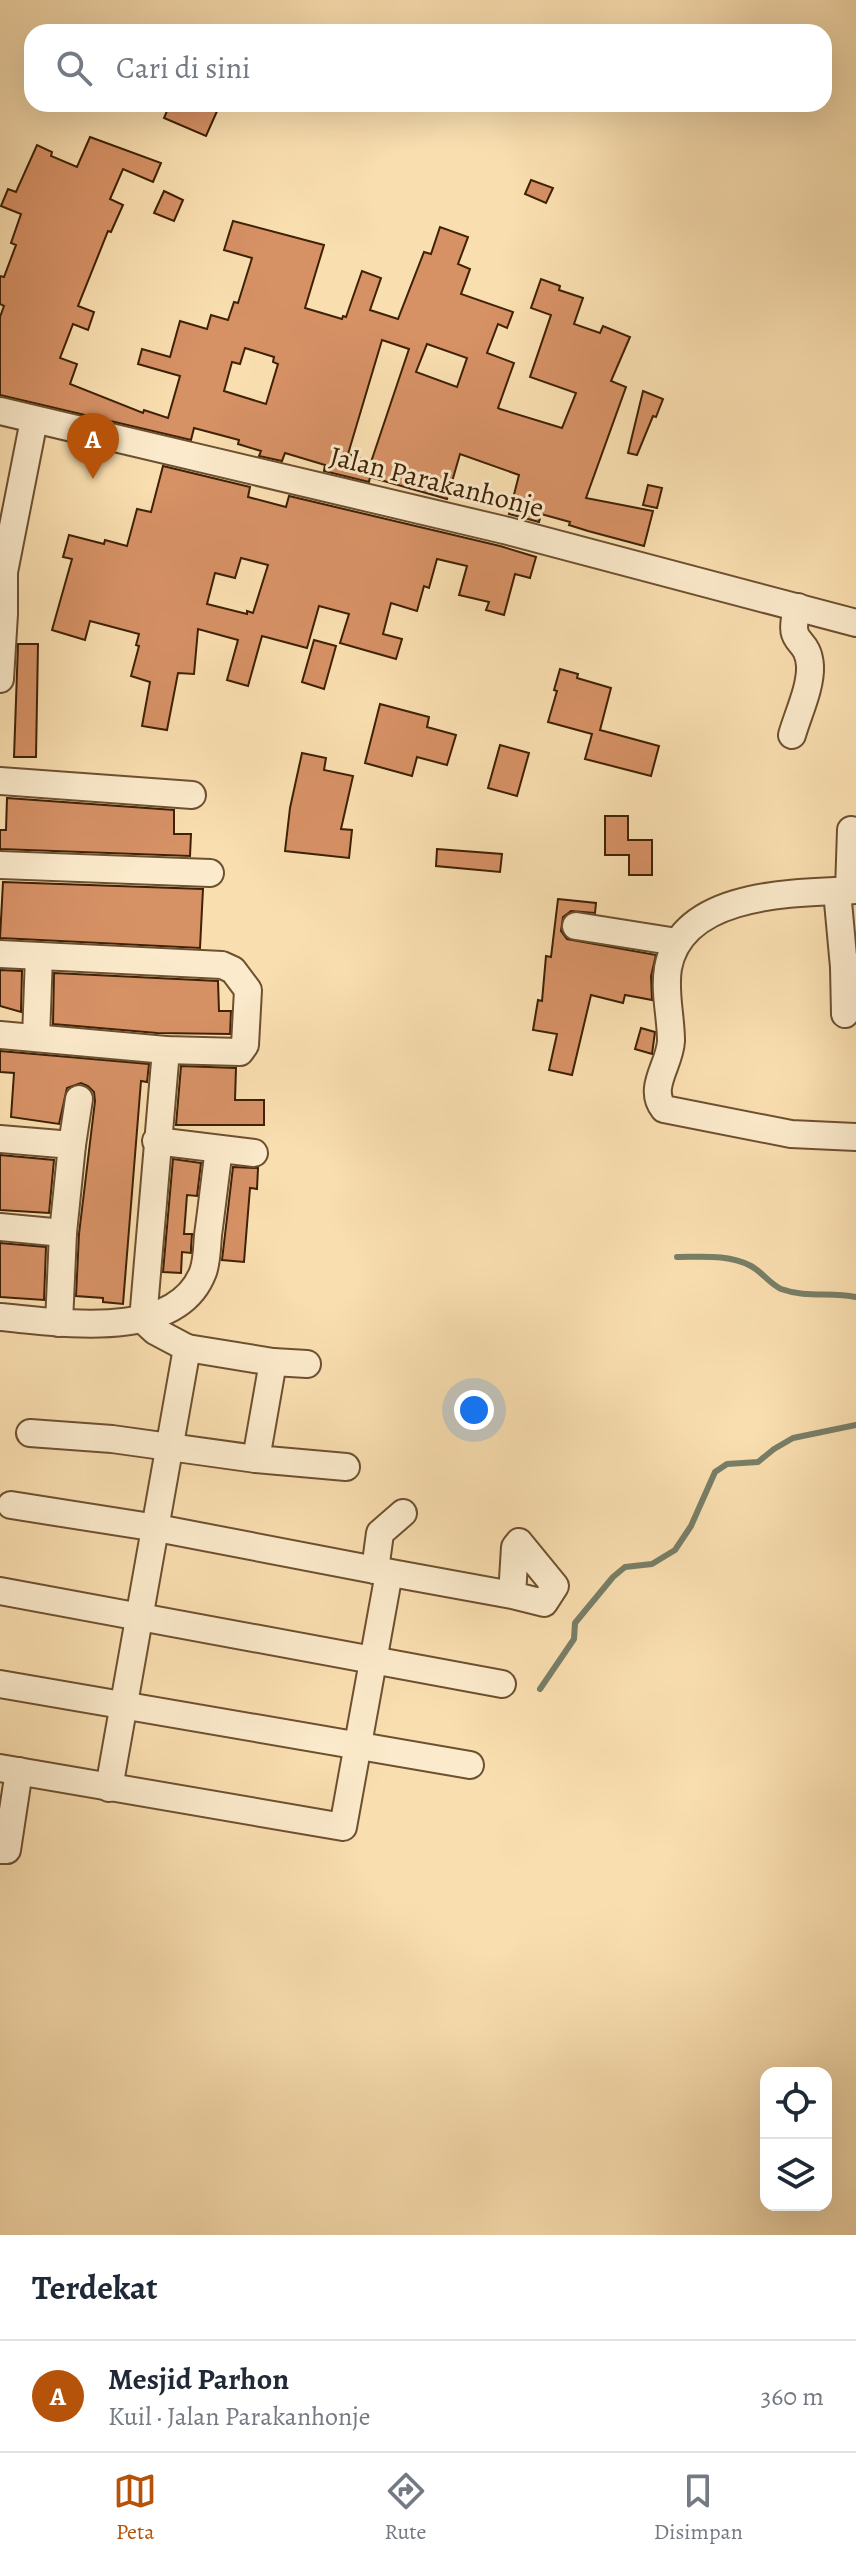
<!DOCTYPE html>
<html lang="id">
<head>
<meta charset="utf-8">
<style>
	:root { --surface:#fff; --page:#f2f2f3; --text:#1f2937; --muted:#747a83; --line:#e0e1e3; --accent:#b45309 }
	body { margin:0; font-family:Alegreya,serif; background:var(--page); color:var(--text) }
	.controls { position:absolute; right:24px; bottom:24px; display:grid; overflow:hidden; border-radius:16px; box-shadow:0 8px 32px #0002 }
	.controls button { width:72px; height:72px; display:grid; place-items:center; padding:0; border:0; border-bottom:2px solid var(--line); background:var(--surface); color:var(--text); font:40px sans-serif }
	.you { position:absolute; left:474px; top:1410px; width:28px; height:28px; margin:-20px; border:6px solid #fff; border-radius:50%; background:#1a73e8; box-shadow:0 0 0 12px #1a73e833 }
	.badge { display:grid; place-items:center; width:52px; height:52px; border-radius:50%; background:var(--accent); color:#fff; font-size:26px; font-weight:700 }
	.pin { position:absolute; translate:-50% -66px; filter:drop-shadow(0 2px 4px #0008) }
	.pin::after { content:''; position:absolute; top:42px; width:28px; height:24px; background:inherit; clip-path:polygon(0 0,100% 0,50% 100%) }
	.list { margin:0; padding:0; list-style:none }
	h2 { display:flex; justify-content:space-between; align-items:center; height:104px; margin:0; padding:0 32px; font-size:34px }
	h2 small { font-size:26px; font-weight:400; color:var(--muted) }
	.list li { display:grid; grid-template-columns:52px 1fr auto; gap:24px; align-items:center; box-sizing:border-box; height:112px; padding:0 32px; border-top:2px solid var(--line) }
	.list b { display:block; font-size:30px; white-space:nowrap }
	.list p { margin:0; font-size:26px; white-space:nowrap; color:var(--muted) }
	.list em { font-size:26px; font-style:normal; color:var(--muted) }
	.icon { flex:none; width:44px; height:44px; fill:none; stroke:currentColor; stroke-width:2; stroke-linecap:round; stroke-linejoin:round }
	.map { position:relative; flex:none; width:856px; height:2235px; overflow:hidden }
	.search { position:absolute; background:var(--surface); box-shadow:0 8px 32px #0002; left:24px; right:24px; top:24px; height:88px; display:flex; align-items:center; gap:20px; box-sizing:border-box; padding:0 28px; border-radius:24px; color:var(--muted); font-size:30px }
	.sheet { height:216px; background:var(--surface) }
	nav { display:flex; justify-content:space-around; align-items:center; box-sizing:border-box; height:112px; border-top:2px solid var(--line); background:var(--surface); font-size:22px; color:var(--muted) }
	nav a { display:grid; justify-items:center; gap:4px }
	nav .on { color:var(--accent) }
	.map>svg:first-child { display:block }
</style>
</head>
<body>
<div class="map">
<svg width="856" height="2235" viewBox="0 0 856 2235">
	<rect width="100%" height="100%" fill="#f9deaf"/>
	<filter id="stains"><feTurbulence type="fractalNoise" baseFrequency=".0025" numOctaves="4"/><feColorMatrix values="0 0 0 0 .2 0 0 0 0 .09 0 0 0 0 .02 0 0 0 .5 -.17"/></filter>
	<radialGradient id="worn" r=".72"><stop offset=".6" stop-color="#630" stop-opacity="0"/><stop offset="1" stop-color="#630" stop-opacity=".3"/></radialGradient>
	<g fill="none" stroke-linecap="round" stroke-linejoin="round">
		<g stroke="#787e67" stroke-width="6">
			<path d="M677,1257c24,0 52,-3 74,9 11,6 19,18 30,23 25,9 50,3 75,8"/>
			<path d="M540,1689l34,-50 1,-16 38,-46 12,-10 27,-3 23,-14 16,-24 24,-54 12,-8 31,-2 16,-13 19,-11 63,-13"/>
		</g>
	</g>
	<g fill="#d69165" stroke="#3e2106" stroke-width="2" fill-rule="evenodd">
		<path d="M170,104h37l11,5 -12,27 -42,-18z"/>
		<path d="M90,137l71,26 -8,19 -30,-13 -13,30 13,6 -12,27 -3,-1 -30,75 16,6 -6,18 -15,-6 -13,34 17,6 -7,20 73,29 1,-3 24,8 12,-42 -42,-12 4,-15 28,8 10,-36 27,8 4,-14 17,5 6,-18 4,1 14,-45 -28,-8 9,-29 91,24 -19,63 37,11 1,-3 3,1 16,-46 19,7 -11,32 28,9 26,-67 7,2 9,-27 28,10 -10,27 12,5 -9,25 52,18 -6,16 -9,-4 -11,29 27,10 -16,45 2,1 62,19 14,-35 -46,-16 21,-62 -20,-7 10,-29 19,7 -1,4 24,8 -9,26 26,9 3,-7 27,11 -19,44 15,6 -40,111 67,13 -9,35 -56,-15 -19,-6 1,-3 -29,-8 -2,8 -30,-8 10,-39 -59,-21 -13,45 -77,-22 -1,5 -45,-11 1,-6 -40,-12 -3,8 -23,-5 2,-5 -23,-7 1,-4 -45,-12 -3,12 -191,-45v-78l4,-11 -4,-2v-28l4,1 12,-32 -5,-2 10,-29 -20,-8 7,-17 8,3 21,-47 15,7 -1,4 26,11zM382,340l27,9 -38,113 -23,-8zM427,344l40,14 -10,29 -41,-15zM245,348l29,9 -1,5 5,2 -12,40 -42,-13 8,-29 8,2z"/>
		<path d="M531,180l22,8 -7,15 -21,-9z"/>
		<path d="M164,191l19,9 -9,21 -20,-8z"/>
		<path d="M643,391l20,8 -7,18 -3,-1 -16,39 -9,-2z"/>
		<path d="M163,466l87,21 -2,10 38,10 3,-11 211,50 36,11 -6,21 -15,-4 -11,41 -18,-5 3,-8 -30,-7 8,-29 -30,-7 -8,29 -5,-2 -7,25 -26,-8 -8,31 19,5 -6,20 -56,-16 9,-29 -30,-8 -12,42 -45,-12 -14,50 -21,-6 11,-40 -40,-11 -4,45 -16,-1 -11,57 -25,-4 8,-44 -19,-6 8,-30 -3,-1 3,-11 -49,-13 -5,19 -33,-10 20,-71 -9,-2 6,-22 35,9 1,-4 22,6 10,-37 14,3zM241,558l27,7 -15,48 -6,-2v3l-40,-10 8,-31 20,5z"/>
		<path d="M648,485l14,3 -5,20 -14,-3z"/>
		<path d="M314,640l22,6 -12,43 -22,-7z"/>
		<path d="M18,644h20l-2,113h-22z"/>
		<path d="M560,669l18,5 -1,4 34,10 -11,42 59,16 -8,30 -66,-17 7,-25 -44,-12 9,-31 -3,-1z"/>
		<path d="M380,704l49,13 -2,10 29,8 -9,30 -30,-8 -5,19 -47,-13z"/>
		<path d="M500,745l29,8 -12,43 -29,-8z"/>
		<path d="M302,753l24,5 -2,12 29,6 -12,53 11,1 -3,28 -64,-7 5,-43z"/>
		<path d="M7,798l167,12v24h17l-1,22 -190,-7v-19h6z"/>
		<path d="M605,816h23v24h24v35h-23v-20h-24z"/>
		<path d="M437,849l65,5 -2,18 -64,-6z"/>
		<path d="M3,882l200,7 -3,59 -200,-10z"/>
		<path d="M558,899l38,4 -1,10 -24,-2 -8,6 -2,14 6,8 89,16 -5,21 1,24 -27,-5 -2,8 -32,-8 -19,80 -23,-5 8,-36 -24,-4 5,-30 4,1 4,-45 5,1z"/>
		<path d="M0,970l22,1 -1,41 -21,-6z"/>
		<path d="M54,973l164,8 1,30h12l-1,23 -73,-1 -104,-9z"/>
		<path d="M641,1028l14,4 -3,22 -17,-5z"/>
		<path d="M0,1051l149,13 -2,18 -6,-1 -18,223 -20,-2v-4l-27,-2 3,-62 16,-133 -1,-9 -6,-6 -7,-3 -14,5 -8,36 -48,-7 3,-44 -14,-1z"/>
		<path d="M181,1066l55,2 -1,32h29v25h-88z"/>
		<path d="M0,1155l54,5 -5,53 -49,-3z"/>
		<path d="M173,1159l28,4 -4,33 -10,-1 -3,39h8l-1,14v5l-9,-1 -1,21 -18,-1z"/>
		<path d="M233,1167l25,1 -1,21 -7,-1 -6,74 -22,-2z"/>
		<path d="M0,1243l46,4 -2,53 -44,-3z"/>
	</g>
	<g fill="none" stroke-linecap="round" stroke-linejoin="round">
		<defs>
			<g id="minor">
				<path d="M0,411l504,119 352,93"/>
				<path d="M0,679l4,-65v-42l30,-152"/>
				<path d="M792,735c6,-21 19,-48 18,-69 -2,-32 -25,-18 -12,-59"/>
				<path d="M0,781l192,14"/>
				<path d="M0,865l210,8"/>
				<path d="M849,890l2,-60 5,1"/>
				<path d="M856,890c-60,3 -174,1 -188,78 -4,25 3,48 3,73 -1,24 -24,47 -7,68l127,25 65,3"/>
				<path d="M837,891l7,76"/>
				<path d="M576,926l101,16"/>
				<path d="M0,954l222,11 11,5 15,20 -3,55 -5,7 -74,-2 -166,-15"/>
				<path d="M845,1014l-1,-47h12"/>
				<path d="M36,1038l3,-82"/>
				<path d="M0,1139l72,6 -9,88 -4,90"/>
				<path d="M156,1141l98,12"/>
				<path d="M72,1145l7,-46"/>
				<path d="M0,1227l63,6"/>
				<path d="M0,1317c58,5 176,26 203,-45 4,-11 4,-25 5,-37 4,-29 7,-57 11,-86"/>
				<path d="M187,1348l86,14 34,2"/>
				<path d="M273,1362l-17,97 90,8"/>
				<path d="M30,1433l82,6 144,20"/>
				<path d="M11,1505l146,23 218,42 5,-37 23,-20"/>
				<path d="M375,1570l137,25 3,-48 4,-5 36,44 -11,17 -32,-8"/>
				<path d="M0,1591l502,93"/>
				<path d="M0,1684l470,81"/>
				<path d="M0,1768l343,59 46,-254"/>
				<path d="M109,1788l78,-440 -32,-17 -12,-11 23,-270"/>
				<path d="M0,1850h7l12,-79"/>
			</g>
		</defs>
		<use href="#minor" stroke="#6d5030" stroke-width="30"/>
		<use href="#minor" stroke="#fbeacb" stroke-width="26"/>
	</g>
	<g text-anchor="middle" stroke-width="6" stroke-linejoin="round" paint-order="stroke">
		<g font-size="28" fill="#3e2106" stroke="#fbeacb">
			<text transform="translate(437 481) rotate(14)" y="10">Jalan Parakanhonje</text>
		</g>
	</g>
	<rect width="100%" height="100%" filter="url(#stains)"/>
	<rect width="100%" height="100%" fill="url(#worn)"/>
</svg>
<div class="controls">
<button><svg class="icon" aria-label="locate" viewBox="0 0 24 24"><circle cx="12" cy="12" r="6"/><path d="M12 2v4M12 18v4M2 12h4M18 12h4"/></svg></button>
<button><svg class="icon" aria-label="layers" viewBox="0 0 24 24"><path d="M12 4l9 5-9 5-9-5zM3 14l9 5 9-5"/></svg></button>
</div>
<div class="you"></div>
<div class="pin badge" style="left:93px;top:479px">A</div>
<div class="search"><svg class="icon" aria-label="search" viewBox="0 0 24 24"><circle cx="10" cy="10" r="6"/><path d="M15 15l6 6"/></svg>Cari di sini</div>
</div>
<section class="sheet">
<h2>Terdekat<small></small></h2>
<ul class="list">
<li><span class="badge">A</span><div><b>Mesjid Parhon</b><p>Kuil · Jalan Parakanhonje</p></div><em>360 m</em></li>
</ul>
</section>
<nav>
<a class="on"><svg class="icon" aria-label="map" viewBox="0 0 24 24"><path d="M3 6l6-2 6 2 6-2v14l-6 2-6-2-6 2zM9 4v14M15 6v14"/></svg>Peta</a>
<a><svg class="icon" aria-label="directions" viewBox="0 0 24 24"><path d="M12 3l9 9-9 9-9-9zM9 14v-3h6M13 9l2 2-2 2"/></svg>Rute</a>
<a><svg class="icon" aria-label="saved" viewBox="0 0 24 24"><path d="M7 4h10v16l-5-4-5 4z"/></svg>Disimpan</a>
</nav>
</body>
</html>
